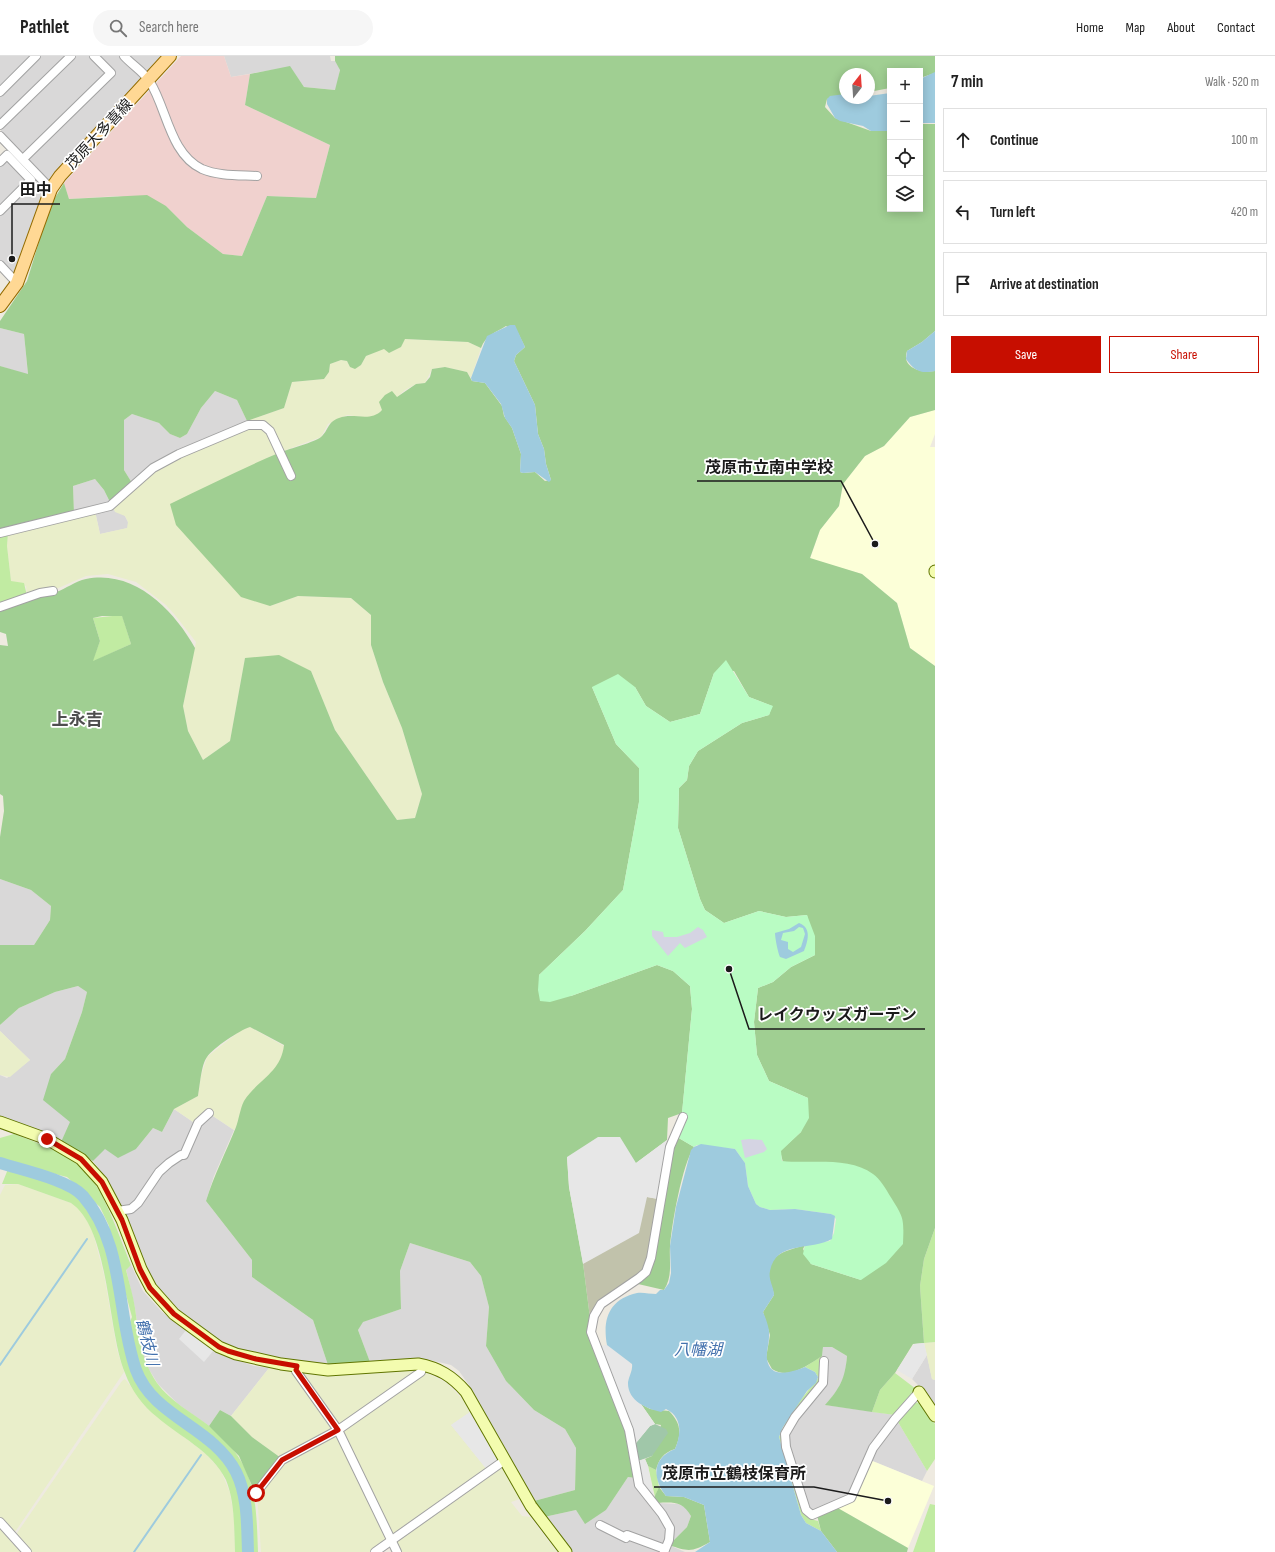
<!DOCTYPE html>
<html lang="en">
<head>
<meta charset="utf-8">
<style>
	:root { --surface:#fff; --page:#f6f6f6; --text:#222; --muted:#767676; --line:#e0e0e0; --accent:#c70e00 }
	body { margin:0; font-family:"Sofia Sans Condensed","Noto Sans JP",sans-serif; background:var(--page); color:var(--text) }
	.controls { position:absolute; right:12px; top:12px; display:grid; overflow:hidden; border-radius:0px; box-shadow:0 2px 10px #0003 }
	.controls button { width:36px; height:36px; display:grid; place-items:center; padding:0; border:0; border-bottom:1px solid var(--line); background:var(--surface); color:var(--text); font:20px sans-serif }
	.compass { position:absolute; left:839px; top:12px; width:36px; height:36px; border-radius:50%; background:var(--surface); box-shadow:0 2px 10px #0003; rotate:17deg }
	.stop { position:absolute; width:12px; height:12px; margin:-9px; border:3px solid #c70e00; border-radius:50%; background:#fff }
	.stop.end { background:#c70e00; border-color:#fff; box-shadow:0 1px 4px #0008 }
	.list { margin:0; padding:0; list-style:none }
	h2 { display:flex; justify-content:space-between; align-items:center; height:52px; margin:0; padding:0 16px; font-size:17px }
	h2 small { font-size:13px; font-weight:400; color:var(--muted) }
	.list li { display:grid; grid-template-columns:26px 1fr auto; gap:12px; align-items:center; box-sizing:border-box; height:64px; margin:0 8px 8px; padding:0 8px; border:1px solid var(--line); border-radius:0px }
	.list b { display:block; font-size:15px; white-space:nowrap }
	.list em { font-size:13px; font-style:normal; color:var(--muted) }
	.actions { display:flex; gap:8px; padding:12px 16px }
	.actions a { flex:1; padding:9px 0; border:1px solid var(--accent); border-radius:0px; text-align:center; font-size:14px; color:var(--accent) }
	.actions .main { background:var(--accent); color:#fff }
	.icon { flex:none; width:22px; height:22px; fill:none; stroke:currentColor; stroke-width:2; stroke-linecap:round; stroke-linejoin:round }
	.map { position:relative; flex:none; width:935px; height:1496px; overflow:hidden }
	header { display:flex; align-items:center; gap:24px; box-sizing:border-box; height:56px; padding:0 20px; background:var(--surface); border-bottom:1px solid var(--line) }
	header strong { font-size:19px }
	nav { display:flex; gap:22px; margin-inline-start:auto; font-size:14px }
	.search { width:280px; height:36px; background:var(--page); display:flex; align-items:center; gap:10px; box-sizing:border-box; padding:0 14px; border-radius:22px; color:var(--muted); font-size:15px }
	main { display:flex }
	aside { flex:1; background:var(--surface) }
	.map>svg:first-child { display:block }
</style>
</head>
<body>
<header>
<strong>Pathlet</strong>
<div class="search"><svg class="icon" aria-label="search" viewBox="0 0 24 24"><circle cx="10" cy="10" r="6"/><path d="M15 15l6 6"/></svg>Search here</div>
<nav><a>Home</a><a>Map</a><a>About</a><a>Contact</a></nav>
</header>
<main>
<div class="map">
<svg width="935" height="1496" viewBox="0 0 935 1496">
	<rect width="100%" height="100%" fill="#eeeae0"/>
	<g fill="#d9d8d8">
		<path d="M0,0h33l-33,33z"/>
		<path d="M39,0h30l-69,67v-28z"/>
		<path d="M76,0h15l15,14v5l-83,81 -22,-23v-4z"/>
		<path d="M96,0h24l22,22 -1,4 -89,99h-4l-21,-21 86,-87z"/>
		<path d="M131,0h35l-17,18 -20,-16z"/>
		<path d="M224,0h106l1,5h4l5,8 -4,21 -32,-3 -14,-20 -59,10z"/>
		<path d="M9,104l18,18v4l-27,27v-45z"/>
		<path d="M36,121l9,9v6l-31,85 -14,-14v-49z"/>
		<path d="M0,272l24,6 4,41 -28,-9z"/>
		<path d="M215,335l22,9 10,21 -68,31 -47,31 -8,-13v-50l8,-6 27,9 11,11 10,4 7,-4 14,-26z"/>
		<path d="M95,423l9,11 6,12 -36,11 -1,-27z"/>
		<path d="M112,450l13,10 3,6v6l-28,6 -5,-23z"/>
		<path d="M0,823l31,11 20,16 -1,14 -16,25h-34z"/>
		<path d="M78,930l9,6 -5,20 -17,47 -14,15 20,48 -10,20 -61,-23v-44l7,3 23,-18 -30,-29v-6l19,-17 36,-16z"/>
		<path d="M174,1053l22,15 11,-12 27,18 -20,46 -8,25 46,59v17l61,43 15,45 -75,-9 -34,-15 -49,-34 -14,-16 -49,-112 -14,-18 12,-13 31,1 17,-21 9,4z"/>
		<path d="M410,1187l60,19 11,14 8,31 -3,39 20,35 28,29 31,19 11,19 -1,42 -41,11 -34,-62 -2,1 -29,-51v-4l-10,-14 -8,-6 -25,-6 -56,3 -12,-32 4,-8 39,-13 -1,-38z"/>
		<path d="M131,1209l12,26 19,21 57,42 35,12 15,2 -38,48 -11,-6 -11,16 -31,-22 -20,-20 -13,-21 -4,-11 -6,-44 -9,-39z"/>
		<path d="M823,1291h9l15,9 -2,18 -7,15 -12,16 69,10 -28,35 -19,47 -35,15 -6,-4 -18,-59 -2,-16 10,-14 27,-32 2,-27 -4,-4z"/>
		<path d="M927,1299l5,24 3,1v32l-15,-25 -8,-8z"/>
		<path d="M898,1366l29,49 -5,10 -52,-21z"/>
		<path d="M628,1421l8,1 22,25 20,1 9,4 4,8 -4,11 -18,18 16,7h-114l-27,-35 32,-7 9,13 21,-13z"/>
	</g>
	<path fill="#f0d1ce" d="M181,0h43l7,21 19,-3 -5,31 85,40 -14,53 -49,-2 -25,60 -19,-2 -36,-27 -21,-21 -48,-10 -49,3 -5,-16z"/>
	<g fill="#fcffd8">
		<path d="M935,354v24l-5,13h5v219l-25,-18 -13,-45 -35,-29 -52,-15 10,-29 19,-24 4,-22 22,-28 19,-10 26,-29z"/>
		<path d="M870,1404l64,26 -26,62 -72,-41 18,-8z"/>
	</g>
	<path fill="#c1c2ab" d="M647,1141l11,2 -10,61 -4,10 -44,31 -10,17 -7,-55z"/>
	<g fill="#e9eeca">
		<path d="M405,283l63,3 13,6 -10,30 -4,-6 -22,-5 -13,2 -7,14 -9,1 -11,6 -28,25 -9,3 -21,-3 -19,9 -7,13 -38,14 -21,-28 -15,-2 37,-13 8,-26 32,-3 5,-7 1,-8 11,-4 6,1 3,6 11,-2 5,-9z"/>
		<path d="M255,370l12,4 12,23 -12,5 3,148 28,-10 53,2 20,17v30l12,37 19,46 20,66 -7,24 -18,2 -62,-90 -24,-59 -66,-13 -15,83 -27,19 -15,-29 -5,-25 13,-64 -21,-27 -9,-10 -30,-23 -28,-8 -22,2 -30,13 -29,7 -1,-10 -15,-5 -4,-35 1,-13 87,-22 5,23 27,-6 1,-6 -3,-6 -10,-4 -3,-6 42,-37 19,-10z"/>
		<path d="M250,971l34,19 -1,11 -49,73 -27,-18 -11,12 -22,-15 24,-13 3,-20 6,-19 34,-27z"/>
		<path d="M0,975l30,29 -20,17 -10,-2z"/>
		<path d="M18,1128l53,19 8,5 13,21 12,46 13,75 7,22 -109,160h-3l-12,-15v-322l5,-10z"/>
		<path d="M935,1286v38l-3,-1 -8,-36z"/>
		<path d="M269,1312l26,4 41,58 -55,28 -29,-21 -21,-21z"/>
		<path d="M407,1313l13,2 -82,57 -39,-56 40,3z"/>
		<path d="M423,1315l24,12 17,18 6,11 -19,13 37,46 -96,68 -53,-109z"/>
		<path d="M125,1323l23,30 58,45 15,17 9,22 4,23 1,36h-205l-15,-16 107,-155z"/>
		<path d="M337,1376l53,108 -16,12h-113l-4,-58 27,-34z"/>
		<path d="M501,1409l19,34 -9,3 11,14 8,1 27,35h-158l-5,-11z"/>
		<path d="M0,1471l23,25h-23z"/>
	</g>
	<g fill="#c1eba2">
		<path d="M8,477l-1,13 4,35 13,2 3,13 -27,10v-71z"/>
		<path d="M122,559l9,29 -39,18 8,-21 -7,-23z"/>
		<path d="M14,1078c24,9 54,19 72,38 18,18 35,69 45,93l-5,5c3,12 7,25 9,38 4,29 5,49 22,75 13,18 34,29 51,42 48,38 48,71 50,127h-8c-1,-30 2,-62 -16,-88 -8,-13 -18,-24 -31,-33 -11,-9 -25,-14 -35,-23 -19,-17 -31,-38 -36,-62 -2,-11 -5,-19 0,-29l-22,-82 -1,-9 -9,-19 -33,-30 -32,-8 -6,1 -29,-10v-22z"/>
		<path d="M8,1113c20,5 62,12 75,28 30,35 33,88 41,132 3,13 5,27 11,40 6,14 16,30 28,39 25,20 57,34 71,64 12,25 12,53 13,80h-12c-1,-24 0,-50 -9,-72 -14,-29 -46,-43 -69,-63 -14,-11 -26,-27 -32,-44 -18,-43 -15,-144 -54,-170l-53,-19h-16z"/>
		<path d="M935,1172v114l-11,1 -4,-57 4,-27z"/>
		<path d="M822,1300l-1,26 -38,51 20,77 11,10 4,1 3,10 -15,-8 -5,-8 -22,-78c6,-16 17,-32 28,-45 4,-6 9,-8 11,-15l-3,-5 -10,-5z"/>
		<path d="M895,1317l21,16 -21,26 -23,-3 8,-22z"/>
		<path d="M914,1346l5,1 16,21v35l-8,12 -29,-49z"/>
		<path d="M648,1410l8,4 3,17 -4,10z"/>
		<path d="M930,1448l5,1v47h-22z"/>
	</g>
	<g fill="#a0cf92" fill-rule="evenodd">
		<path d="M335,0h600v17l-15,5v-7h-30v17l-21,4v-18h-24v20l-18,5 -2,8 10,11 36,13h19v78h30v-85h15v207l-13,11 -15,9c-6,17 15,22 28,20v39l-25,7 -26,29 -19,10 -22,28 -4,22 -19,24 -10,28 52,16 35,29 13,45 25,18v562l-11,31 -4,27 4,57 -11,1 -18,29 -15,17 -8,22 -47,-7c15,-17 20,-26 22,-49l-15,-9h-9l-1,9c-14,9 -33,24 -50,13l-6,-11 4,-23 -7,-23 11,-17c-1,-6 -4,-12 -5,-18 -1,-25 19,-26 36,-32l-2,4 8,15 50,16 -28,-117 -50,-1 -3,-11 21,-19 7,-34 -39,-17 -12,-26 -3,-33 4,-34 15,-6 18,-15 24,-12 -8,-40 -21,2 -27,-6 -35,12 -19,-13 -5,-11 -22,-71 1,-40 8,-8 2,-14 9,-15 44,-28 27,-8 3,-9 -23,-9 -15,-26 -20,2 -14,41 -30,8 -24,-16 -11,-19h-43l24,57 23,24v34l-16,88 -38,41 -46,44 32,21 86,-31 16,6 17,15 2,23 -10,104 -14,5 -1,22 -31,23 -69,-6 2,30 14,76 7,55 38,121 8,39 -8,-1 -22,33 -21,14 -9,-14 -32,7 -10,-16 41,-11 1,-42 -11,-19 -31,-19 -28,-29 -20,-35 3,-39 -8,-31 -11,-14 -60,-19 -10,28 1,38 -38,13 -5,8 12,32 -42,3 -15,-45 -61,-43v-17l-46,-59c8,-26 20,-49 30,-74 3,-8 4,-18 8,-26 13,-21 37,-28 40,-56l-34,-18c-10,3 -37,21 -43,30 -6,8 -7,29 -9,39l-24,13 -12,23 -9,-4 -17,21 -18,9 -13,-9 -12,12 -32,-19 9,-20 -27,-22 8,-26 14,-15 17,-47 5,-20 -9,-6 -23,6 -36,16 -19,17v-80h34l16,-25 1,-14 -20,-16 -31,-11v-42l4,-26 -1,-15 -3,-2v-149l8,1 -2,-12 -6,-2v-23c10,-4 21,-9 32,-12 7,-2 16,-2 24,-5 10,-3 19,-11 30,-13 48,-10 88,31 109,69l-12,58 5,25 15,29 27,-19 15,-83 34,-3 32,16 24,59 62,90 18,-2 7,-24 -20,-66 -19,-46 -12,-37v-30l-20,-17 -53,-2 -28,10 -29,-9 -65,-72 -6,-21c37,-18 73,-36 111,-52 8,-3 34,-10 40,-15 8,-7 6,-15 18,-19 15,-6 31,5 43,-8l-3,-8 6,-7 7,-4 5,6 19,-13 9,-1 5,-6 2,-8 13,-2 22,5 5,9 13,2 17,23 2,10 8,12 9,26 -1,18 3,1 12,-1 10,9 6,-1 -5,-16 -2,-15 -6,-15 -3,-29 -21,-44 2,-6 9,-8 -7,-14 -12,-7c-11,7 -20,9 -25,22l-13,-6 -63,-3 -4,8 -12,6 -5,-4 -18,7 -5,9 -6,4 -5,-2 -3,-6 -6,-1 -11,4 -1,8 -5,7 -32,3 -8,26 -37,13 -10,-21 -22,-9 -14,17 -14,26 -7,4 -10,-4 -11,-11 -27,-9 -8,6v50l8,13 -22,19 -6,-12 -9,-11 -22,7 1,27 -74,18v-165l28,8 -4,-40 -24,-6v-7l27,-40 23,-75 14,-23 5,16 78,-4 19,11 21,21 36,27 19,2 25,-60 49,2 14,-53 -85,-40 5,-31 40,-8 14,21 31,3 5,-20 -5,-9zM102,560h20l9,28 -38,17 7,-20 -7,-23z"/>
		<path d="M677,1081l17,10c-12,18 -22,76 -24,99 -1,16 3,30 -6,44l-26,-6 11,-10 24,-129z"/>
		<path d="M641,1348l9,5 19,2c12,12 13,23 6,38 -12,4 -16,10 -19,21l-8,-4 -3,-7 7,-3 9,-31 -6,-1z"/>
		<path d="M220,1354l11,6 21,21 29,21 -24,32 -4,-2 -14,-32 -30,-30z"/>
		<path d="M659,1431l7,9 18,1 20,8 6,37c-18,10 -21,10 -41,3l18,-18 4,-11c-8,-14 -17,-14 -33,-13l-4,-5z"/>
		<path d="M836,1451l72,41 -1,4h-70l-16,-21 -4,-16z"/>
	</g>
	<path fill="#a0c7a9" d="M655,1368l11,5 2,4 -16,23 -14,5 -2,-18 14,-17z"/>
	<path fill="#b9fcc3" d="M726,604l23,37 24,9 -4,9 -27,8 -44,28 -9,15 -2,14 -8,8 -1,40 22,71 5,11 19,13 35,-12 27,6 21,-2 8,21v19l-24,12 -18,15 -15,6 -4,34 3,33 12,26 39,17 1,20 -8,14 -20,19 1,10c29,3 67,-5 91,13 7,5 13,15 17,22 14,22 14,22 13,48l-17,19 -25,17 -50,-16 -8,-10 2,-9 25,-4 4,-8 2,-14 -5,-5 -36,-5 -25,1 -10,-3 -4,-3 -8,-18 -3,-23 -10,-14 -38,-4 -3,2 -17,-10 5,-24 10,-104 -2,-23 -17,-15 -16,-6 -86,31 -21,6 -10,-1 -2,-11 1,-15 46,-44 38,-41 16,-88v-34l-23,-24 -24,-57 26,-13 17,13 11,19 24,16 30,-8 14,-41z"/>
	<g fill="#e7e7e7">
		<path d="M598,1081h22l16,26 31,-23 -9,59 -11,-2 -8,36 -56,31 -14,-77 -2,-30z"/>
		<path d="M186,1274l28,20 -10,12 -25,-23z"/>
		<path d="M924,1287l3,12 -15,24 -15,-9 17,-26z"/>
		<path d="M607,1289l25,19 -4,20 1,6 3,7 9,7 14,20 -5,2 -14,17 -37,-97z"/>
		<path d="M470,1356l30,50 -12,9 -37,-46z"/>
		<path d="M645,1403l3,7 6,32 -11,-12 -5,-25z"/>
	</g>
	<g fill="#d5d4e3">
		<path d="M698,871l5,3 4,7 -22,11 -5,-5 -12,13 -16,-20v-6l11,2 1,5h13l13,-4z"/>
		<path d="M749,1083l13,1 5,9 -3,3 -19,6 -4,-18z"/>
	</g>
	<g fill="#9ecbde" fill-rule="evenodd">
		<path d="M935,16v51h-15v-44z"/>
		<path d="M890,37v38h-19l-8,-5 -23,-5 -5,-3 -8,-14v-5l3,-3 15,-2v4h24v-2z"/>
		<path d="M510,269h5l10,22 -9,8 -2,6 21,44 3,29 6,15 2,15 5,16 -2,2 -14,-10 -12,1 -3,-1 1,-18 -9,-26 -7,-10 -4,-14 -16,-21 -13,-2 -1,-3 16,-42z"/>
		<path d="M935,275v40c-15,3 -20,0 -29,-12l1,-8 15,-9z"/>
		<path d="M799,867c13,5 9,18 5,28l-18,8 -6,-2c-2,-4 -5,-19 -5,-24l14,-4zM799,871l4,1 2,6 -4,13 -8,5 -5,-3v-7l-7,-2 2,-7 11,-2z"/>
		<path d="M701,1088l34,5 10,14 3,23 8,18 4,3 10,3 25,-1 36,5 4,2 -3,23c-21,12 -56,1 -62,32 -2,9 4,16 4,24l-11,17c3,7 7,17 6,25 0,7 -3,15 -2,22 3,21 25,13 38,8l10,5 3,5 -2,6 -9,8 -24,36 -4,10 22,78 5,8 15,8 16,21h-142l15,-10 -6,-37 -20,-8 -18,-1c-14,-18 -14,-38 9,-47 6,-14 8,-32 -9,-40l-5,3c-14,-3 -34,-11 -33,-30 1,-6 5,-12 4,-18l-25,-19c-5,-27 3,-46 30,-52 6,-1 13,1 19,1l4,-4h4l5,-7 2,-10 -1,-27 6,-39 15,-57 3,-3z"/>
	</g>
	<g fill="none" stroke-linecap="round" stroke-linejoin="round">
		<g stroke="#9ecbde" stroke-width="2">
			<path d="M0,1309l87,-126"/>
			<path d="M208,1389l3,-5"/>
			<path d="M134,1496l67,-97"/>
		</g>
		<path stroke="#9ecbde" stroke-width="12" d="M0,1107c22,7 69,17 83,33 42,48 33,117 53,174 17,47 77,57 100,102 12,24 11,54 12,80"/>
		<defs>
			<g id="street">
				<path d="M124,0c8,9 20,16 26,26 17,27 20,72 52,87 16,7 38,6 55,7"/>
				<path d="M0,36l36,-36"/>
				<path d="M0,69l71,-69"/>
				<path d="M0,80l51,53"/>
				<path d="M23,103l88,-86 -17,-17"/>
				<path d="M0,106l7,-7 24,25 -31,31"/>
				<path d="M0,209l17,18"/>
				<path d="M0,477l110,-27 43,-38 26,-14 69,-29h15l7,6 21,45"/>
				<path d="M0,551l40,-14 13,-2"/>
				<path d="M117,1155l14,-2 7,-6 21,-31 10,-9 12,-8h3l14,-32 11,-10"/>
				<path d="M824,1305l-1,22 -28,34 -10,17 1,13 20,63 6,5 39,-17 22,-50 22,-29 24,-27"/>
				<path d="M297,1310l-1,5 42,59 59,122"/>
				<path d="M256,1437l26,-33 56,-30 83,-58 2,-7"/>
				<path d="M0,1466l27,30"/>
				<path d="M600,1469l26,13 1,-3 38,14"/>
				<path d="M375,1496l130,-92"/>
				<path d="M664,1496l5,-12 1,-12 -8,-14 -23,-29 -10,-55 -38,-98 3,-16 7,-12 38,-26 7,-6 5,-14 19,-111 13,-30"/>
			</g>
			<g id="secondary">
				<path d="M935,516v-1"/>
				<path d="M0,1066l47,17 34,20 21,23 20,38 19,49 10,19 23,26 45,33 17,7 45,10 47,6 90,-6c21,4 34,12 48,28l65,114 35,46"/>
				<path d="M919,1336l16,24"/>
			</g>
			<path id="primary" d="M0,250l17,-23 34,-94 9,-13 110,-120"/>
		</defs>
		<use href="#street" stroke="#a2a2a2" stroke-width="10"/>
		<use href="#secondary" stroke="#607500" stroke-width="13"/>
		<use href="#primary" stroke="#936c00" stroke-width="14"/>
		<use href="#street" stroke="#fff" stroke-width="8"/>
		<use href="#secondary" stroke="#f3fcaf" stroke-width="11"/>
		<use href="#primary" stroke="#ffd894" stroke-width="12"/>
	</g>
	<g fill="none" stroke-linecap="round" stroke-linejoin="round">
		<path stroke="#c70e00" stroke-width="5" d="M47,1083l34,20 21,23 20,38 18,49 10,19 24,26 45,33 9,4 28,8 41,7 -1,4 42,60 -56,30 -26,33"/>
	</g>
	<g text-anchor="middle" stroke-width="3.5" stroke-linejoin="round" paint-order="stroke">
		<g font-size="15" fill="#1b1b1b" stroke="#fff">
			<text transform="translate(99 78) rotate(-47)" y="5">茂原大多喜線</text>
		</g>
		<g font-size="16" font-style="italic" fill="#4472ae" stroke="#fff">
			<text transform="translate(148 1286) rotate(76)" y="6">鶴枝川</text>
			<text x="698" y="1299">八幡湖</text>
		</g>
		<g font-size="17" font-weight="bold" fill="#4e4e4e" stroke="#fff">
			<text x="77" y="669">上永吉</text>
		</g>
	</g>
	<path fill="none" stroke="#1b1b1b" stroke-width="1.5" d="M12 203L12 148H60M875 488L841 425H697M729 913L749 973H925M888 1445L814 1431H654"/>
	<g fill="#1b1b1b" stroke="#fff" stroke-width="1.5">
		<circle cx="12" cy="203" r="4"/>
		<circle cx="875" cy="488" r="4"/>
		<circle cx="729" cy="913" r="4"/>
		<circle cx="888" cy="1445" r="4"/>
	</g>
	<g font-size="16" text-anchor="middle" font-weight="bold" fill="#1b1b1b" stroke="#fff" stroke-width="3.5" stroke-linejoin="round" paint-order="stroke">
		<text x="36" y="139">田中</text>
		<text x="769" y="417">茂原市立南中学校</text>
		<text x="837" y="964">レイクウッズガーデン</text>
		<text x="734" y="1423">茂原市立鶴枝保育所</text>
	</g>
</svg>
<div class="controls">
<button>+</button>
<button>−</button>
<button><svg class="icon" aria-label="locate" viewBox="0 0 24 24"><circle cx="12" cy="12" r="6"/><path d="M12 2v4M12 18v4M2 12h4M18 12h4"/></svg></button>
<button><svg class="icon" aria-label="layers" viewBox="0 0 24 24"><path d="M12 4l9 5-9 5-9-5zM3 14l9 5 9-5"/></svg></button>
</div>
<svg class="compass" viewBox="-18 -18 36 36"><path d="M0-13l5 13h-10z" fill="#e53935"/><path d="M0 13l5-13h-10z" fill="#767676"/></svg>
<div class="stop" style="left:256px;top:1437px"></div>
<div class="stop end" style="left:47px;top:1083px"></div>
</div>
<aside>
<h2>7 min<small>Walk · 520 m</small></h2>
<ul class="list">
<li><svg class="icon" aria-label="ahead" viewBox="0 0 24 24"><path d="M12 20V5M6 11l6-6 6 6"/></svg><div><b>Continue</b></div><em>100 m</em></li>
<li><svg class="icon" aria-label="left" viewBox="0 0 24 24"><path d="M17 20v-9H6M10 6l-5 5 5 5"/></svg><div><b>Turn left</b></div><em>420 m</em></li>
<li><svg class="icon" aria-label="arrive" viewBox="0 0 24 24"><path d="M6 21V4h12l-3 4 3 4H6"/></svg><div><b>Arrive at destination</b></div></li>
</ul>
<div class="actions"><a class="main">Save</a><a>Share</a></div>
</aside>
</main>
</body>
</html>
